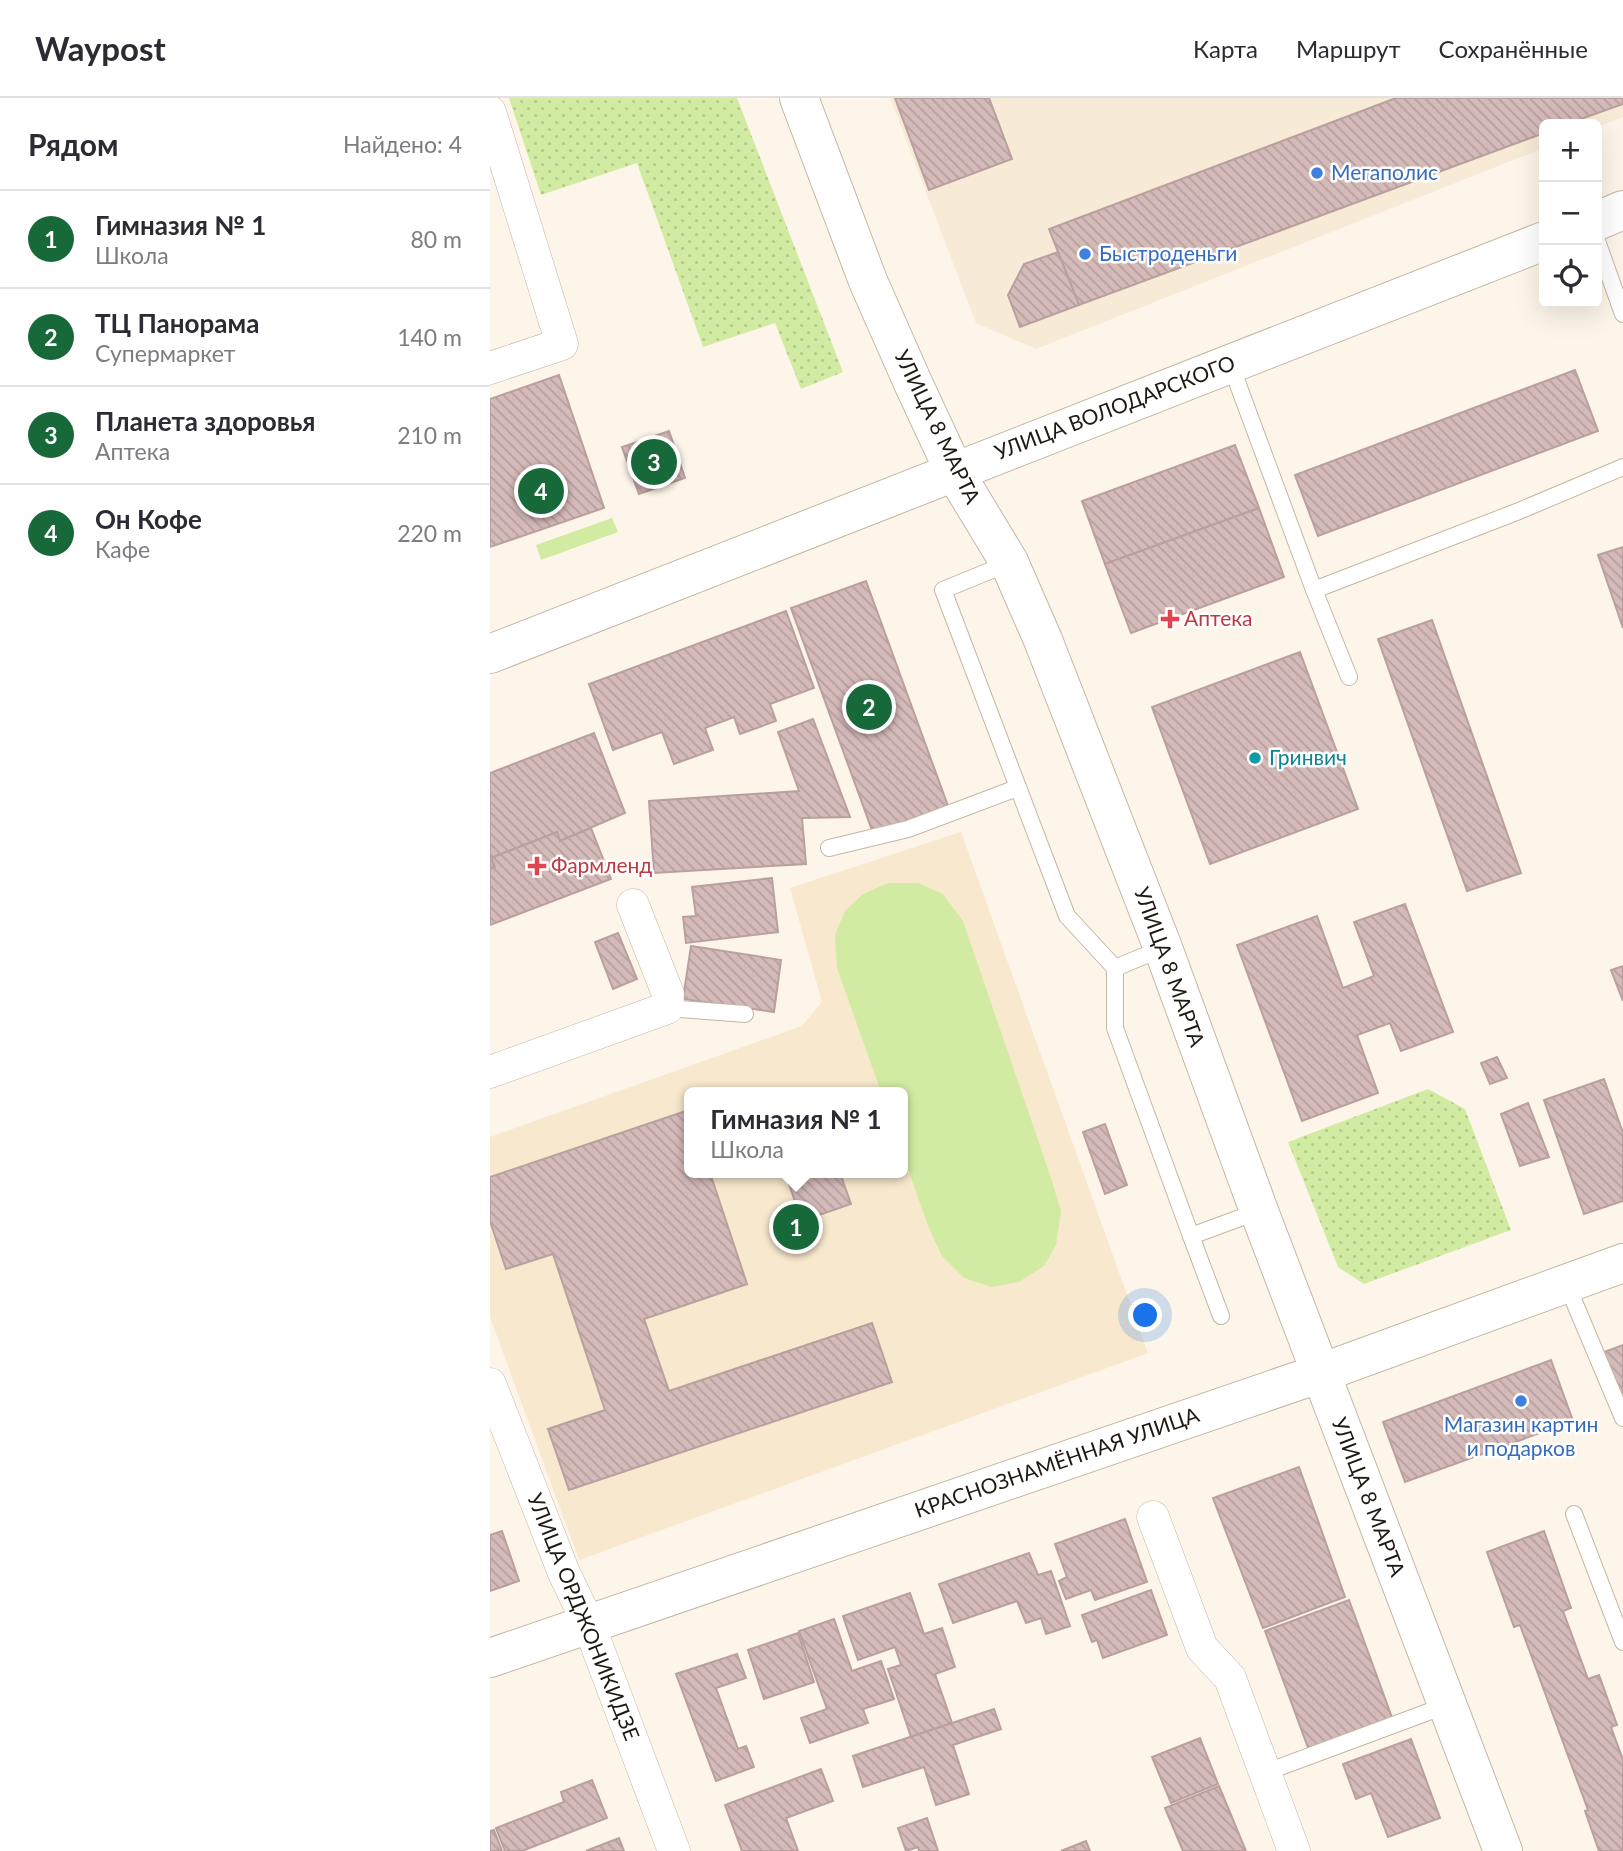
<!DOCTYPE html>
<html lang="ru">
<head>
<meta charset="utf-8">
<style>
	:root { --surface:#fff; --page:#f2f2f3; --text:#2b2b33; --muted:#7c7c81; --line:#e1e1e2; --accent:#17693a }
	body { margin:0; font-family:Lato,sans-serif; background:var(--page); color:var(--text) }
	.controls { position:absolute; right:21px; top:21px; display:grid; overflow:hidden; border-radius:10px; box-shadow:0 7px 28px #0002 }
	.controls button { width:63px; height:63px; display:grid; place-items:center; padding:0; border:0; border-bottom:2px solid var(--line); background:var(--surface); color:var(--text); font:35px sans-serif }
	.you { position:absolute; left:656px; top:1218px; width:24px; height:24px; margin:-18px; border:5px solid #fff; border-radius:50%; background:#1a73e8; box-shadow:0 0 0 10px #1a73e833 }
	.badge { display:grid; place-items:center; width:46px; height:46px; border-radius:50%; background:var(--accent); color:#fff; font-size:23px; font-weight:700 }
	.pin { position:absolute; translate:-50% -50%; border:4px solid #fff; box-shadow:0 2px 7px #0006 }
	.popup { position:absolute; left:194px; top:989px; width:224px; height:91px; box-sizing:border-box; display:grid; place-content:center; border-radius:10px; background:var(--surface); filter:drop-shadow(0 2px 5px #0005); font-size:23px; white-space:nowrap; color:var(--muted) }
	.popup b { font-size:26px; color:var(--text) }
	.popup::after { content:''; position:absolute; left:50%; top:100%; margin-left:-14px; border:14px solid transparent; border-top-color:var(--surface) }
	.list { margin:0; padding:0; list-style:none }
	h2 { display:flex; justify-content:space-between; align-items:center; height:91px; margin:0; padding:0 28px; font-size:30px }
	h2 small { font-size:23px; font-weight:400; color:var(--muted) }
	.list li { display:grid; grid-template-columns:46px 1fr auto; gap:21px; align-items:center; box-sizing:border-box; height:98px; padding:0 28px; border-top:2px solid var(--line) }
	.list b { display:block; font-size:26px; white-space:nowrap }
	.list p { margin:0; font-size:23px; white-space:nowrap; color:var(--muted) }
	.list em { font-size:23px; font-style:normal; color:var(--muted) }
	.icon { flex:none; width:38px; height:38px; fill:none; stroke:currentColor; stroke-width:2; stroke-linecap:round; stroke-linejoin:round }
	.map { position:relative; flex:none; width:1133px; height:1753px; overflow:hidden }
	header { display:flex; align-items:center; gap:42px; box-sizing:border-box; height:98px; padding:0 35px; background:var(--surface); border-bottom:2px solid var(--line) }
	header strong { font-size:33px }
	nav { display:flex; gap:38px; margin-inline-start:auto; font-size:24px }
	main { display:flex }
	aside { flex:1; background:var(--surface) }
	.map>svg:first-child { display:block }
</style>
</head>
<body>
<header>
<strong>Waypost</strong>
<nav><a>Карта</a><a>Маршрут</a><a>Сохранённые</a></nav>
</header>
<main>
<aside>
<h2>Рядом<small>Найдено: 4</small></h2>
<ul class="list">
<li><span class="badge">1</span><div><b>Гимназия № 1</b><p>Школа</p></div><em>80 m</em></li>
<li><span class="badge">2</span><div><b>ТЦ Панорама</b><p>Супермаркет</p></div><em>140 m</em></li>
<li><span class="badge">3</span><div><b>Планета здоровья</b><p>Аптека</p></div><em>210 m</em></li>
<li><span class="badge">4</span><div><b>Он Кофе</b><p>Кафе</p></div><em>220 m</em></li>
</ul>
</aside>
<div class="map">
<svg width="1133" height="1753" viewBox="0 0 1133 1753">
	<defs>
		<pattern id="park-dots" width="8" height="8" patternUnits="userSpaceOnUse" patternTransform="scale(1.75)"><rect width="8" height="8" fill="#d1eca2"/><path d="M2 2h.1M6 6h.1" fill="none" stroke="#b3ca8a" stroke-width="1.8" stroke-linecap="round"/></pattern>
		<pattern id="building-back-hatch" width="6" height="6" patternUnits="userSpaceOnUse" patternTransform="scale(1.75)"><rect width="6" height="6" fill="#d4bab9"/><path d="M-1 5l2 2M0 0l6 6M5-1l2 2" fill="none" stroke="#b69f9e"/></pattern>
	</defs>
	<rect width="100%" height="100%" fill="#fdf5e9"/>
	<path fill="#f7ebd7" d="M400,0h733v19l-26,10v-3h-53v24l-508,201 -60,-26z"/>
	<path fill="#f8e8cd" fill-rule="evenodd" d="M471,734l187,521 -569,207 -89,-243v-180l312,-111 20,-24 -32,-114zM199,994h214v81h-214z"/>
	<g fill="#d1eca2">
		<path d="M122,420l6,14 -77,28 -5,-15z"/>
		<path d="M398,785h30l25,11 20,27 88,257 10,33 -5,34 -12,21 -25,16 -28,5 -27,-9 -22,-22 -14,-30 -25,-71v-63h-22l-44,-124 -2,-33 10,-24 18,-17z"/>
	</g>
	<g fill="url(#park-dots)">
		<path d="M19,0h228l106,274 -42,17 -26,-66 -72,24 -66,-184 -96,32z"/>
		<path d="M938,991l37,20 46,121 -147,54 -26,-17 -50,-125z"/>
	</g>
	<g fill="url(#building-back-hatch)" stroke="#b9a09e" stroke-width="2">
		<path d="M405,0h94l23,61 -83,31z"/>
		<path d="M906,0h227v6l-56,20h-23v9l-465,172 -30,-76z"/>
		<path d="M568,154l21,53 -59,22 -12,-32 16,-31z"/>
		<path d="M1085,272l23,61 -280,105 -23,-61z"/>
		<path d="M69,277l45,133 -114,39v-148z"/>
		<path d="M179,333l16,47 -46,16 -17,-47z"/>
		<path d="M745,347l24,63 -154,56 -23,-63z"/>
		<path d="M769,410l25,69 -153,56 -26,-69z"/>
		<path d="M1133,449v81l-25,-73z"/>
		<path d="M376,483l82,225 -75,27 -82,-225z"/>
		<path d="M296,513l28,77 -44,16 6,17 -36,13 -6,-17 -29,11 8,22 -39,14 -12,-32 -49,18 -24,-66z"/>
		<path d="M942,522l89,253 -54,18 -89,-252z"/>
		<path d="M810,554l58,157 -148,55 -58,-157z"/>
		<path d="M323,621l37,98 -48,1 4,46 -152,9 -5,-72 150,-10 -21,-59z"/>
		<path d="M104,635l31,80 -65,28 -3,-9 -66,26 4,9 -5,2v-96z"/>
		<path d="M101,730l20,51 -121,46v-56l5,-2 -4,-9 66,-26 3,9z"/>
		<path d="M282,780l6,54 -92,11 -3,-26 13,-1 -4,-29z"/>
		<path d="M915,806l48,128 -52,19 -11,-28 -33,12 21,58 -76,28 -65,-176 80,-29 26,72 31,-12 -20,-54z"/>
		<path d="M128,835l19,46 -24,10 -18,-47z"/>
		<path d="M201,848l90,14 -7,52 -91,-13z"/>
		<path d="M1133,868v35l-12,-31z"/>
		<path d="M1007,959l10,21 -17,6 -9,-21z"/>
		<path d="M1114,981l19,54v68l-39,13 -40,-114z"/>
		<path d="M1038,1005l21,54 -29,9 -19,-52z"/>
		<path d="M199,1012v63h21l37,111 -103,35 25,72 203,-68 20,59 -323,108 -21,-61 57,-19 -52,-156 -47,15 -16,-48v-44z"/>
		<path d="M615,1026l22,61 -22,9 -22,-62z"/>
		<path d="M295,1075h55l11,31 -49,17z"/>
		<path d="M1133,1247v59l-19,-52z"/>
		<path d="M1061,1262l22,61 -168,61 -22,-60z"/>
		<path d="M809,1369l46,130 -82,31 -50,-130z"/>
		<path d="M635,1421l22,63 -52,18 -4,-10 -25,9 -7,-18 8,-4 -12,-33z"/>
		<path d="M12,1433l17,50 -29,10v-56z"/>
		<path d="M1054,1433l27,77 -8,3 25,68 11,-4 18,50 -6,2 12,33v91h-24l-14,-40 3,-1 -68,-185 -6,2 -27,-75z"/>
		<path d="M539,1455l9,22 13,-4 19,55 -24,8 -5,-16 -15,5 -9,-22 -64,22 -14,-39z"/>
		<path d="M661,1492l16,45 -64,23 -6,-18 -5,2 -10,-27z"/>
		<path d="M420,1495l14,41 18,-6 13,39 -20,7 17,49 -41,14 -23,-68 13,-4 -6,-18 -37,13 -15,-44z"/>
		<path d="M859,1502l45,123 -84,30 -45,-122z"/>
		<path d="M344,1521l18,52 29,-10 13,38 -31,10 5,14 -58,20 -9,-25 26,-9 -28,-78z"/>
		<path d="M308,1535l16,49 -50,17 -16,-49z"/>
		<path d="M247,1556l9,24 -30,10 22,61 8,-3 8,21 -38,14 -40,-107z"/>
		<path d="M504,1611l7,20 -48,16 16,49 -33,11 -12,-38 -61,20 -10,-31z"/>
		<path d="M710,1640l18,46 -47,19 -19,-46z"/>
		<path d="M921,1641l29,79 -52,19 -17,-44 -15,6 -13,-35z"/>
		<path d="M331,1671l12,32 -47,17 12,33h-56l-17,-46z"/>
		<path d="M102,1682l15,38 -85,33h-17l-9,-23 68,-26 -3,-10z"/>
		<path d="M729,1688l27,65h-63l-18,-43z"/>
		<path d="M437,1720l11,33h-19l-1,-4 -12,4 -8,-23z"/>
		<path d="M4,1732l8,21h-12v-20z"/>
		<path d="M129,1740l5,13h-38z"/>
		<path d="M596,1743l4,10h-29z"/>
	</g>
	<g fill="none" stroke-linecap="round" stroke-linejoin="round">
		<defs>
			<g id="lane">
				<path d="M1107,143l26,73"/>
				<path d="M740,265l84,227 35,87"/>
				<path d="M519,465l-66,27 124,326 48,52v60l76,208 68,-25"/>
				<path d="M824,492l205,-79 104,-44"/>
				<path d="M339,750l79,-19 109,-41"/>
				<path d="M625,870l48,-20"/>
				<path d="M177,910l78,6"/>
				<path d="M701,1138l30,80"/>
				<path d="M1077,1187l56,133"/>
				<path d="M1084,1416l49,128"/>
				<path d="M774,1675l183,-68"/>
			</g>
			<g id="street">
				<path d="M0,14l72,232 -72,24"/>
				<path d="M0,974l177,-64 1,-14 -35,-89"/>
				<path d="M0,1286l74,189 25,52 85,226"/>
				<path d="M663,1419l49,131 28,30 64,173"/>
			</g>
			<g id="secondary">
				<path d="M1107,123l26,-11"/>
				<path d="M0,556l1054,-413"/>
				<path d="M0,1560l831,-285 302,-110"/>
			</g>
			<path id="primary" d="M309,0l69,183 45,102 41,88 55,91 34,78 120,308 96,263 244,640"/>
		</defs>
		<use href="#lane" stroke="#c3b7a4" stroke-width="18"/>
		<use href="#street" stroke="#c3b7a4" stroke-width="33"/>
		<use href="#secondary" stroke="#c3b7a4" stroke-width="40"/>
		<use href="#primary" stroke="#c3b7a4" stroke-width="40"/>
		<use href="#lane" stroke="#fff" stroke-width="16"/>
		<use href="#street" stroke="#fff" stroke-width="32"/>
		<use href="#secondary" stroke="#fff" stroke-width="38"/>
		<use href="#primary" stroke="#fff" stroke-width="38"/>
	</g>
	<g fill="#3f7fe0" stroke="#fff" stroke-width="2.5">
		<circle cx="827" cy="75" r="7"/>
		<circle cx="595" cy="156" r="7"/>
		<circle cx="1031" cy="1303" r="7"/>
	</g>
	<g fill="#e0444e" stroke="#fff" stroke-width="2.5">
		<path d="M676.5 510.5h7v7h7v7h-7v7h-7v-7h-7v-7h7z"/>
		<path d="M43.5 757.5h7v7h7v7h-7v7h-7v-7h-7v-7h7z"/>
	</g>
	<circle fill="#0f9aa8" stroke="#fff" stroke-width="2.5" cx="765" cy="660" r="7"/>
	<g text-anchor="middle" stroke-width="5" stroke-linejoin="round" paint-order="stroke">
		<g font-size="21" fill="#366cbe" stroke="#fff" text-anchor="start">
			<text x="841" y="82">Мегаполис</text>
			<text x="609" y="163">Быстроденьги</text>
			<text x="1031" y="1334" text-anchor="middle">Магазин картин<tspan x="1031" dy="24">и подарков</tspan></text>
		</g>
		<g font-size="21" fill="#1e1912" stroke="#fff">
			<text transform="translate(625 310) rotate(-21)" y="7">УЛИЦА ВОЛОДАРСКОГО</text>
			<text transform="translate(447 329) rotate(64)" y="7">УЛИЦА 8 МАРТА</text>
			<text transform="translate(679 869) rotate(70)" y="7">УЛИЦА 8 МАРТА</text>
			<text transform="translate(567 1365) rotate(-19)" y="7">КРАСНОЗНАМЁННАЯ УЛИЦА</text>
			<text transform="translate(878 1399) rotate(69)" y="7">УЛИЦА 8 МАРТА</text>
			<text transform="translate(93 1519) rotate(68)" y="7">УЛИЦА ОРДЖОНИКИДЗЕ</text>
		</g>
		<g font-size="21" fill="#be3a42" stroke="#fff" text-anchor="start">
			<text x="694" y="528">Аптека</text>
			<text x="61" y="775">Фармленд</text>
		</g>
		<g font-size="21" fill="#0d838f" stroke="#fff" text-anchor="start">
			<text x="779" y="667">Гринвич</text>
		</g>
	</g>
</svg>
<div class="controls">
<button>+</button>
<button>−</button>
<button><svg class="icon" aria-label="locate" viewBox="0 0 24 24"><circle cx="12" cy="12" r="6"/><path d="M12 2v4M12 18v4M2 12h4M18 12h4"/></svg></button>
</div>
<div class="you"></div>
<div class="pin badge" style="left:306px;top:1129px">1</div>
<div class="popup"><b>Гимназия № 1</b>Школа</div>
<div class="pin badge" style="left:379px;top:609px">2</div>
<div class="pin badge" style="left:164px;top:364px">3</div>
<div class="pin badge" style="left:51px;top:393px">4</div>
</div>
</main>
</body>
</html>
